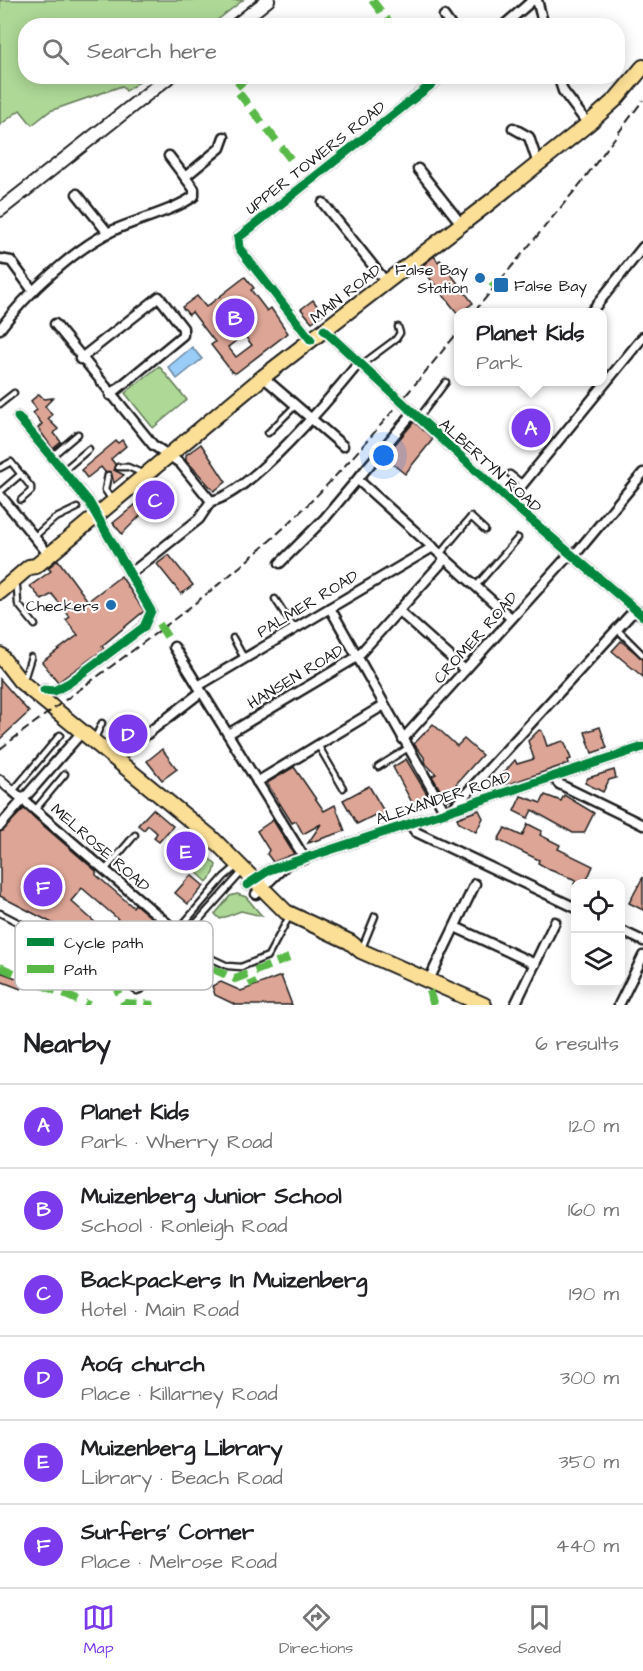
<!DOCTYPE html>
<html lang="en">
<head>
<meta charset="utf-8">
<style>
	:root { --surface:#fff; --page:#f6f6f6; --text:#202124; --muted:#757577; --line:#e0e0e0; --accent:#7c3aed }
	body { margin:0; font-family:"Architects Daughter",sans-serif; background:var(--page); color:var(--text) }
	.controls { position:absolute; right:18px; bottom:18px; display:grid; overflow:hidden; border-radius:12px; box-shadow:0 3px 15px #0003 }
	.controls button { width:54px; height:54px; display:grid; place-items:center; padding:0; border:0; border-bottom:2px solid var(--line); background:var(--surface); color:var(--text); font:30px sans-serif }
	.you { position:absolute; left:384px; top:456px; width:21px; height:21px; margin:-15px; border:4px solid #fff; border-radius:50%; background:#1a73e8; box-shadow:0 0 0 9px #1a73e833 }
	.badge { display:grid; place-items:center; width:39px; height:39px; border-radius:50%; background:var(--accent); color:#fff; font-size:20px; font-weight:700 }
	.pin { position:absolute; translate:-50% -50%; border:3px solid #fff; box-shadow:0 2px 6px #0006 }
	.popup { position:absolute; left:454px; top:308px; width:153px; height:78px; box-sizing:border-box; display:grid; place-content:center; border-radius:12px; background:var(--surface); filter:drop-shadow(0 2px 4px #0005); font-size:20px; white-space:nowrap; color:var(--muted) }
	.popup b { font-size:22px; color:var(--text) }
	.popup::after { content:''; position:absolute; left:50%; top:100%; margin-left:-12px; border:12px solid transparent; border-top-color:var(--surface) }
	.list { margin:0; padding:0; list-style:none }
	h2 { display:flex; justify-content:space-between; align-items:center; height:78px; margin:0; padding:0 24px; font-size:26px }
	h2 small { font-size:20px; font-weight:400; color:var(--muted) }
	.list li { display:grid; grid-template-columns:39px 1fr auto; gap:18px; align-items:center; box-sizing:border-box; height:84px; padding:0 24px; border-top:2px solid var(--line) }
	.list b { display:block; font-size:22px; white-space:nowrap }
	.list p { margin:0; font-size:20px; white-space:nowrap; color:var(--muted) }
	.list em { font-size:20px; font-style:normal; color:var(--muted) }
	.icon { flex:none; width:33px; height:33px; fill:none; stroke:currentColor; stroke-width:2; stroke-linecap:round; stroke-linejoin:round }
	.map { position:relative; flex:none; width:643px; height:1005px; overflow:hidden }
	.search { position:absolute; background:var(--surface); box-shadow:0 3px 15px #0003; left:18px; right:18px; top:18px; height:66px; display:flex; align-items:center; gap:15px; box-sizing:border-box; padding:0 21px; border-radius:24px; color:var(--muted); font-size:22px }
	.sheet { height:582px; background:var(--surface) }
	nav { display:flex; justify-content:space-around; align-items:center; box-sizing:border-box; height:84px; border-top:2px solid var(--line); background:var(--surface); font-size:16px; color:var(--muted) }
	nav a { display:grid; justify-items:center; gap:3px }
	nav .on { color:var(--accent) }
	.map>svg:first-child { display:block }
</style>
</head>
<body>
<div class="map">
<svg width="643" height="1005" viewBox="0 0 643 1005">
	<rect width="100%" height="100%" fill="#fff"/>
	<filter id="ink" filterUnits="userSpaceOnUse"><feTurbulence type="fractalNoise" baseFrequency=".0167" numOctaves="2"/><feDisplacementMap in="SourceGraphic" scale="12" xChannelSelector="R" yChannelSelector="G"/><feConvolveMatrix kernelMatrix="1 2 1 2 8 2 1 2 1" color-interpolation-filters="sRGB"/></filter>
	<g filter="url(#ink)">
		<g fill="#add896" stroke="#647a59" stroke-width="1.5">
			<path d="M0,0h243l-32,25 -185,1v50l120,1 -20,14 -4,-5 -72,25 -18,14 -12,-15 -20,15z"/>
			<path d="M159,366l28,34 -34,28 -28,-35z"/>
			<path d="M204,853l12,12 -2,8 -7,9 -16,-15z"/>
			<path d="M237,894l9,3 16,19 -21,-5 -21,8 -5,-5 15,-18z"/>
		</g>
		<path fill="#99ccf6" stroke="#67869f" stroke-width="1.5" d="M192,347l10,12 -25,20 -9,-12z"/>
		<g fill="#dda596" stroke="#1c1c1c" stroke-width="1.5" fill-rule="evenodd">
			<path d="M434,256l4,6 2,-2 33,43 -15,11 -37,-47z"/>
			<path d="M245,277l9,11 -3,2 16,21 4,-3 17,25 -52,40 -4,-1 -21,-27 4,-3 -23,-30 -3,3 -7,-8 15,-11 9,11zM244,335l8,10 -16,12 -8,-10z"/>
			<path d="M313,300l10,14 -11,8 -11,-13z"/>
			<path d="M39,394l5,5 9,-1 -8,8 7,9 -4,4 10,10 -4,4 7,9 -8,7 -15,-21 4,-4 -9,-11 4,-3 -6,-9z"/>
			<path d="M414,422l19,17 -28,35 -21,-17z"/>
			<path d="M122,440l4,6 -15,13 4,5 -1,6 10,5 -10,8 -3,-11h-6l-4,-5 -14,11 -6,-8 35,-29 2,2z"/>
			<path d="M201,444l25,38 -12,9 -28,-31v-5z"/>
			<path d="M141,500l7,8 -26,26 -9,-11z"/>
			<path d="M169,555l24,30 -12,9 -24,-30z"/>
			<path d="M58,560l30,41 33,-25 23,35 -42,35 2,3 -46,33 -16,-20 36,-27 -12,-15 4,-3 -18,-23 -10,6 -12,-14 21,-15 -3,-3z"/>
			<path d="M621,641l22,18v18l-31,-26z"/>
			<path d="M0,679l29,33 -29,27z"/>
			<path d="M130,721l4,6 4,-3 4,6 -22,17 -7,-10z"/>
			<path d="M433,724l24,22 7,-7 18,16 -26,29 5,6 -9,9 -6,1 -14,-24 4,-2 -11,-11 -1,-6 -10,-13z"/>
			<path d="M600,727l7,21 -15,5 -7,-21z"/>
			<path d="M539,730l3,1 5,15 16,-5 2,2 6,16 -3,1 1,3 -63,22 -1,-3 -13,4 23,-26 2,4 17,-5 -6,-18z"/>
			<path d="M162,749l15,20 -15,11 -15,-19z"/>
			<path d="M406,759l25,42 -15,9 -23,-43z"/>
			<path d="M294,767l30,44 11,-6 10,26 -37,12 13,-19 -18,10 -7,-13 -4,2 -25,-40z"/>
			<path d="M614,770l2,8 -7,2 -6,12 -18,-9 3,-5z"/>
			<path d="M369,786l16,27 -8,5 -2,-3 -18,9 -14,-24z"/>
			<path d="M545,795l16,6 3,-6 30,18 -10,20h-11l-41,-23 -4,8 -14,-7 7,-15 20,7z"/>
			<path d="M24,809l72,62v4l37,32 2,-3 31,26 -31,36 -135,-70v-64zM82,888l36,31 -12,13 -35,-31z"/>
			<path d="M153,809l20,17 -14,16 -5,-4 3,-5 -9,-8 -4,5 -6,-5z"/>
			<path d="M479,810l4,8 -7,14 -17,-9 -2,-5z"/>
			<path d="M273,820l21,34 -21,8 -6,-8 2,-4 -12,-19z"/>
			<path d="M528,824l14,7 -2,4 20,10 -2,4 35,17 -8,18h-11l2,-4 -26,-10 -12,-7 1,-3 -41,-20 7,-12 17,8z"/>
			<path d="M183,835l21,18 -13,14 -22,-16z"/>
			<path d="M191,875l13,11 -16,18 -13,-11z"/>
			<path d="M643,877v33l-14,-7z"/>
			<path d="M0,972l24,9 -3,8 -21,-8z"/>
			<path d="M281,976l11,29h-56l-21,-10 -3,-9 9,-4 20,9z"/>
		</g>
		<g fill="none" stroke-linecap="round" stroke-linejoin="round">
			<defs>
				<g id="service">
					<path d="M361,365l35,-26 4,-6 -2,-6"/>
					<path d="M0,404l14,-11"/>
					<path d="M418,419l28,-37"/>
					<path d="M268,433l28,-28"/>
					<path d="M51,457l27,-23"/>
					<path d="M118,467h10l16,7"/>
					<path d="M0,468l11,-6 20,25v4l-10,9"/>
					<path d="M63,471l26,-22"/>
					<path d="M510,474l13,10"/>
					<path d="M108,475l-3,15 7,10"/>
					<path d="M0,492l21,-18"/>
					<path d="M34,537l20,-18 23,-11"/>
					<path d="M440,554l31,-37 14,13"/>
					<path d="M476,586l42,-48"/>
					<path d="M17,587l1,17 17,21"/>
					<path d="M275,599l19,29"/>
					<path d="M617,629l26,26"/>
					<path d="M233,638l11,20"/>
					<path d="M25,676l6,-19"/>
					<path d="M96,736l6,-13"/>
					<path d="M318,745l25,43"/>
					<path d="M378,767l30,-19"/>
					<path d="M13,791l47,-56"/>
					<path d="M35,810l30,-36"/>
					<path d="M105,870l30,-35"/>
					<path d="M0,913l130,67"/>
					<path d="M183,937l21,18 24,11 13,1 27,-11 22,-41"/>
					<path d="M362,948l13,-32"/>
					<path d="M137,976l8,7 -3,6 -5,2 -7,-6 2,-7 12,-9 80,-92 13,-11"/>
					<path d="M144,981l99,-110"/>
				</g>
				<g id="minor">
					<path d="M537,0l7,26"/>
					<path d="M444,16l7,10"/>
					<path d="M503,26l30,-26"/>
					<path d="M558,76l5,15 25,33"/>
					<path d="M513,128l16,9 9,27"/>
					<path d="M418,169l44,56"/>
					<path d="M185,177l35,-29 4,-11"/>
					<path d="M77,194l31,39"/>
					<path d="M323,203l63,79"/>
					<path d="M0,259l11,2 22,30"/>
					<path d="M591,312l52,-65"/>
					<path d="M55,324l98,121 27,18 31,38"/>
					<path d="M0,329c25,-34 75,-81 114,-99 22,-10 62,-20 80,-34v-7l-25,-33"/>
					<path d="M324,330l185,171 134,115"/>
					<path d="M311,340l-72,-92 -1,-10 204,-162"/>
					<path d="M80,359l79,-62 24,31v7l-73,60"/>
					<path d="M263,377l80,69"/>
					<path d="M18,417l71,85 62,109 -7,16 -75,56 -15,8 -10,-1"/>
					<path d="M358,480l153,138"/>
					<path d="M0,495l49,60"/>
					<path d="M211,501c38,-6 121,-105 147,-137"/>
					<path d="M509,501l134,-164"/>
					<path d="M573,557l70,-84"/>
					<path d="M280,563l45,-45 87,-104"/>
					<path d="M130,574l69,-55 12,-18"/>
					<path d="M330,608l115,204"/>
					<path d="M399,611l66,59"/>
					<path d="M174,647l131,212"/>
					<path d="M198,686l235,-139"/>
					<path d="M228,734l129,-77 88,-98"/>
					<path d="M403,739l166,-184"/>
					<path d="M116,758l85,-66"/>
					<path d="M553,777l6,7 84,41"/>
					<path d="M0,780l183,157"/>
					<path d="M257,782l127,-77"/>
					<path d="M453,808l178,-194 9,-2"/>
					<path d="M410,824l6,8 160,76"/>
					<path d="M0,826l82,-94"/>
					<path d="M247,885l22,-15 374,-123"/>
					<path d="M256,894l30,-29"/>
					<path d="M455,927l80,37"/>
					<path d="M620,930l23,11"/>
					<path d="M429,980l46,-96"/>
					<path d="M515,1005l40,-83"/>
					<path d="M619,1005l24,-49"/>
				</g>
				<g id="secondary">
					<path d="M235,26l33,-26"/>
					<path d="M0,210l170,-134"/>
				</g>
				<g id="primary">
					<path d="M0,592l29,-25 7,-1 227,-189 226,-174 99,-79 28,-25 27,-32"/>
					<path d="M0,655l20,26 192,157 74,74 64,30 11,9 123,54"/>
				</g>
			</defs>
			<use href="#service" stroke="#1c1c1c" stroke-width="9"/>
			<use href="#minor" stroke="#1c1c1c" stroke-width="13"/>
			<use href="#secondary" stroke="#1c1c1c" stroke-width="16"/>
			<use href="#primary" stroke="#1c1c1c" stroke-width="18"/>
			<use href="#service" stroke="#fff" stroke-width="4.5"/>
			<use href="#minor" stroke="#fff" stroke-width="8"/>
			<use href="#secondary" stroke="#fff" stroke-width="12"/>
			<use href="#primary" stroke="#fbdf96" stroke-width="14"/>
			<g stroke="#1c1c1c" stroke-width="2" stroke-dasharray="9 4.5" stroke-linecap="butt">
				<path d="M474,312l107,-129 62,-83"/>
				<path d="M0,749c92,-71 191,-136 277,-215 67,-61 124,-133 182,-203"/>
			</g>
			<g stroke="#58b947" stroke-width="8" stroke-dasharray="15 8" stroke-linecap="butt">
				<path d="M372,0l20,26"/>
				<path d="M241,76l3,4 -9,8 61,78"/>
				<path d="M491,282l15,12"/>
				<path d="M159,624l9,14"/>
				<path d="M172,959l31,15 8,-6 24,11 54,-21"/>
				<path d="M0,967l89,38"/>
				<path d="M119,980l-3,7 8,16 30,2"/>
				<path d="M251,980l3,6"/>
				<path d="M429,991l5,14"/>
			</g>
			<defs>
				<g id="cycleway">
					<path d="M324,330l185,171 134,115"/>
					<path d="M311,340l-72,-92 -1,-10 204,-162"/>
					<path d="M18,417l71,85 62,109 -7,16 -75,56 -15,8 -10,-1"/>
					<path d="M247,885l22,-15 374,-123"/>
				</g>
			</defs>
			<use href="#cycleway" stroke="#fff" stroke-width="13"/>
			<use href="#cycleway" stroke="#00873e" stroke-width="9"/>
		</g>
	</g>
	<g fill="#1f6fb2" stroke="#fff" stroke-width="2">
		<circle cx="480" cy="278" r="6"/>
		<rect x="493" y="277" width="16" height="16" rx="3"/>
		<circle cx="111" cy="605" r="6"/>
	</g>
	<g text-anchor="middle" stroke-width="4.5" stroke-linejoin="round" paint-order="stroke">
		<g font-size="16" fill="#1c1c1c" stroke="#fff">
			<text transform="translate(315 157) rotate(-38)" y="6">UPPER TOWERS ROAD</text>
			<text transform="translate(345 293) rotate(-38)" y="6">MAIN ROAD</text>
			<text transform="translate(491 465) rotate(42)" y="6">ALBERTYN ROAD</text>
			<text transform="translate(307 603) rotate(-31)" y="6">PALMER ROAD</text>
			<text transform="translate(475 637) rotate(-48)" y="6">CROMER ROAD</text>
			<text transform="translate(295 676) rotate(-31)" y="6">HANSEN ROAD</text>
			<text transform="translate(443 797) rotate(-18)" y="6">ALEXANDER ROAD</text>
			<text transform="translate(101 847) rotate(41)" y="6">MELROSE ROAD</text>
		</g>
		<g font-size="16" fill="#1c1c1c" stroke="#fff" text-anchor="end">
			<text x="468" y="275">False Bay<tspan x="468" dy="18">Station</tspan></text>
			<text x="514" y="291" text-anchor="start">False Bay</text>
			<text x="99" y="611">Checkers</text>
		</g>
	</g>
	<rect x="15" y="921" width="198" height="69" rx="9" fill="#fff" stroke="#bbb" stroke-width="1.5"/>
	<rect x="27" y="938" width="27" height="8" fill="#00873e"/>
	<rect x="27" y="965" width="27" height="8" fill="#58b947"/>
	<g font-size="16" fill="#1c1c1c">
		<text x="64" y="948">Cycle path</text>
		<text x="64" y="975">Path</text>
	</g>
</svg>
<div class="controls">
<button><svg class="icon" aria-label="locate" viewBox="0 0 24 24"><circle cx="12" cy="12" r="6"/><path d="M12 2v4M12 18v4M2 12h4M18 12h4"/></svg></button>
<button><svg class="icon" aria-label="layers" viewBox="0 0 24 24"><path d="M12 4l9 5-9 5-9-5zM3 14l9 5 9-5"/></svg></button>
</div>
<div class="you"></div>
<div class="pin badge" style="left:531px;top:428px">A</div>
<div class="popup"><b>Planet Kids</b>Park</div>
<div class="pin badge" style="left:235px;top:318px">B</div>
<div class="pin badge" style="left:155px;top:500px">C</div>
<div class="pin badge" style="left:128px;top:734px">D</div>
<div class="pin badge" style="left:186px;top:851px">E</div>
<div class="pin badge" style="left:43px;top:887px">F</div>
<div class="search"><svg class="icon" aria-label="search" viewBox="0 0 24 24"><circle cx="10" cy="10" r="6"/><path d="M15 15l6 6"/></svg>Search here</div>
</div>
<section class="sheet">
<h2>Nearby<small>6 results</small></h2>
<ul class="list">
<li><span class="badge">A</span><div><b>Planet Kids</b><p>Park · Wherry Road</p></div><em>120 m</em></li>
<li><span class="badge">B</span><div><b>Muizenberg Junior School</b><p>School · Ronleigh Road</p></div><em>160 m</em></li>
<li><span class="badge">C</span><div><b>Backpackers In Muizenberg</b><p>Hotel · Main Road</p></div><em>190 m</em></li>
<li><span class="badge">D</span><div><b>AoG church</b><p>Place · Killarney Road</p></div><em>300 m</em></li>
<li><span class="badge">E</span><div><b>Muizenberg Library</b><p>Library · Beach Road</p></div><em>350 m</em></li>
<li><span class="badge">F</span><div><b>Surfers' Corner</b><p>Place · Melrose Road</p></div><em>440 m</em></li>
</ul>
</section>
<nav>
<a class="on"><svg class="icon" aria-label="map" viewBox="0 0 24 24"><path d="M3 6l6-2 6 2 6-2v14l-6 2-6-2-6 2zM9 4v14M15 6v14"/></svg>Map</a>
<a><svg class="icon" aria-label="directions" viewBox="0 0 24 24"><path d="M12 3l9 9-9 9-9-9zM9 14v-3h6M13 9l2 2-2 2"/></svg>Directions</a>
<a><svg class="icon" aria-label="saved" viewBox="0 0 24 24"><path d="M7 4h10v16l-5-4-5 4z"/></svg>Saved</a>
</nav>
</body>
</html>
